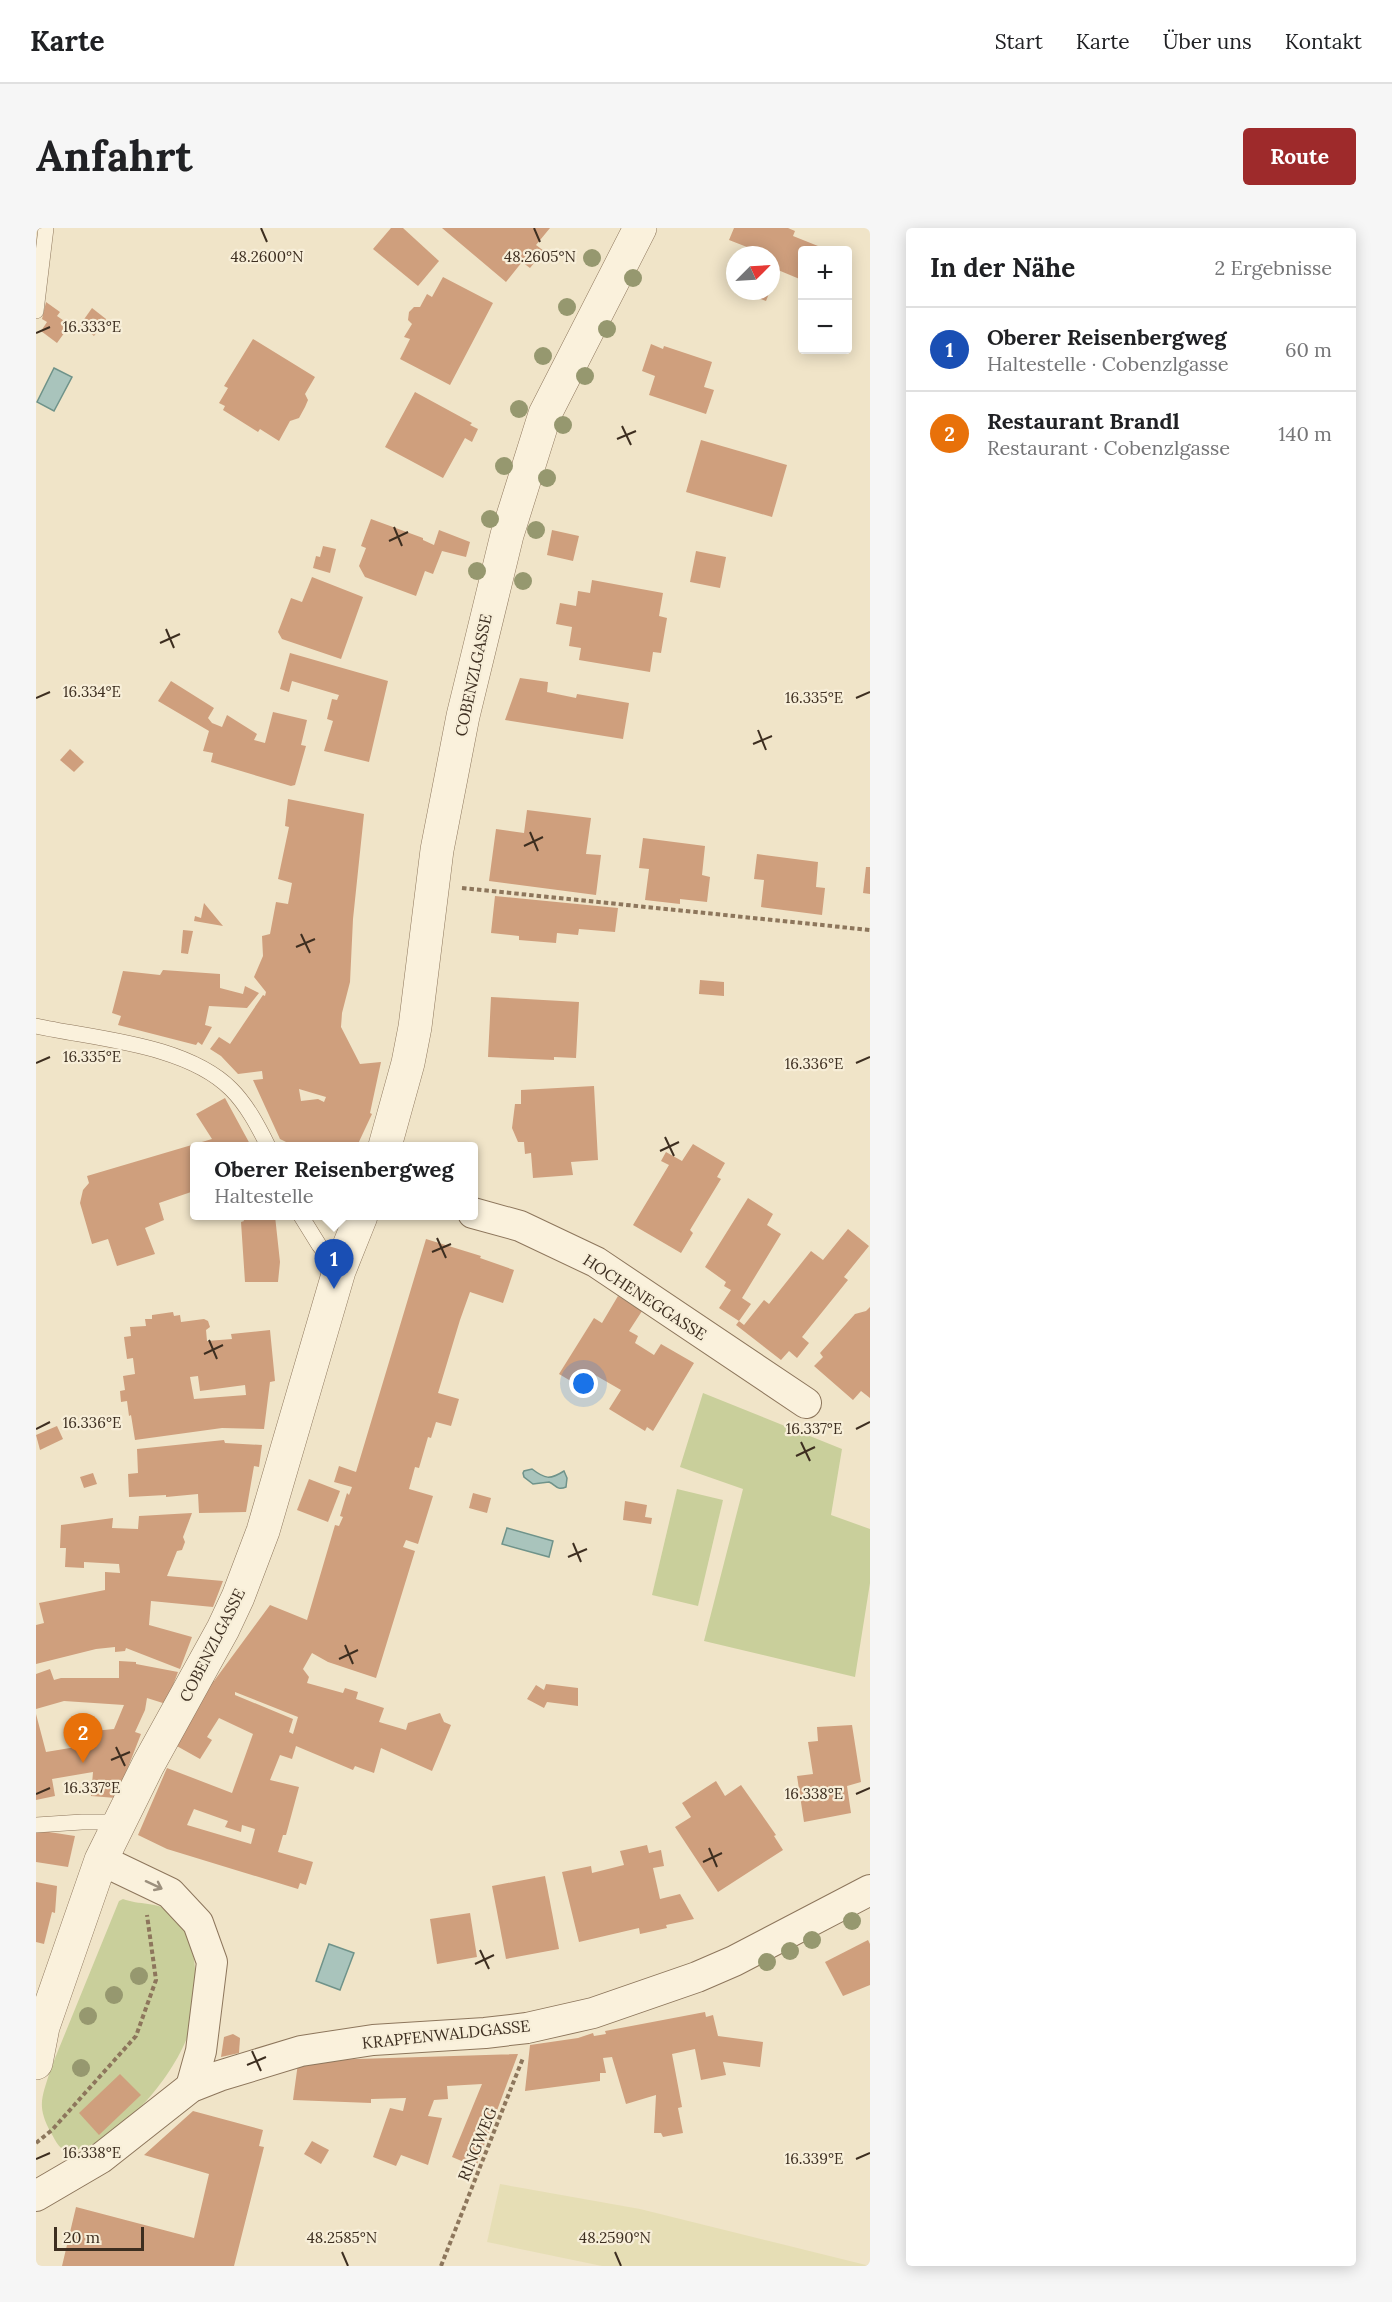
<!DOCTYPE html>
<html lang="de">
<head>
<meta charset="utf-8">
<style>
	:root { --surface:#fff; --page:#f6f6f6; --text:#202124; --muted:#757577; --line:#e0e0e0; --accent:#9e2a2b }
	body { margin:0; font-family:Lora,serif; background:var(--page); color:var(--text) }
	.controls { position:absolute; right:18px; top:18px; display:grid; overflow:hidden; border-radius:6px; box-shadow:0 3px 15px #0003 }
	.controls button { width:54px; height:54px; display:grid; place-items:center; padding:0; border:0; border-bottom:2px solid var(--line); background:var(--surface); color:var(--text); font:30px sans-serif }
	.compass { position:absolute; left:690px; top:18px; width:54px; height:54px; border-radius:50%; background:var(--surface); box-shadow:0 3px 15px #0003; rotate:66deg }
	.scale { position:absolute; left:18px; bottom:15px; width:90px; box-sizing:border-box; padding-left:6px; border:3px solid #3d2e20; border-top:0; font-size:16px; line-height:21px; white-space:nowrap; color:#3d2e20; -webkit-text-stroke:4px #f7eed8; paint-order:stroke }
	.you { position:absolute; left:548px; top:1156px; width:21px; height:21px; margin:-15px; border:4px solid #fff; border-radius:50%; background:#1a73e8; box-shadow:0 0 0 9px #1a73e833 }
	.badge { display:grid; place-items:center; width:39px; height:39px; border-radius:50%; background:var(--accent); color:#fff; font-size:20px; font-weight:700 }
	.pin { position:absolute; translate:-50% -50px; filter:drop-shadow(0 2px 3px #0008) }
	.pin::after { content:''; position:absolute; top:32px; width:21px; height:18px; background:inherit; clip-path:polygon(0 0,100% 0,50% 100%) }
	.popup { position:absolute; left:154px; top:914px; width:288px; height:78px; box-sizing:border-box; display:grid; place-content:center; border-radius:6px; background:var(--surface); filter:drop-shadow(0 2px 4px #0005); font-size:20px; white-space:nowrap; color:var(--muted) }
	.popup b { font-size:22px; color:var(--text) }
	.popup::after { content:''; position:absolute; left:50%; top:100%; margin-left:-12px; border:12px solid transparent; border-top-color:var(--surface) }
	.list { margin:0; padding:0; list-style:none }
	h2 { display:flex; justify-content:space-between; align-items:center; height:78px; margin:0; padding:0 24px; font-size:26px }
	h2 small { font-size:20px; font-weight:400; color:var(--muted) }
	.list li { display:grid; grid-template-columns:39px 1fr auto; gap:18px; align-items:center; box-sizing:border-box; height:84px; padding:0 24px; border-top:2px solid var(--line) }
	.list b { display:block; font-size:22px; white-space:nowrap }
	.list p { margin:0; font-size:20px; white-space:nowrap; color:var(--muted) }
	.list em { font-size:20px; font-style:normal; color:var(--muted) }
	.map { position:relative; flex:none; width:834px; height:2038px; overflow:hidden; border-radius:6px }
	header { display:flex; align-items:center; gap:36px; box-sizing:border-box; height:84px; padding:0 30px; background:var(--surface); border-bottom:2px solid var(--line) }
	header strong { font-size:28px }
	nav { display:flex; gap:33px; margin-inline-start:auto; font-size:21px }
	.intro { display:flex; align-items:center; justify-content:space-between; box-sizing:border-box; height:144px; padding:0 36px }
	h1 { margin:0; font-size:42px }
	.button { padding:15px 27px; border-radius:6px; background:var(--accent); color:#fff; font-size:21px; font-weight:700 }
	main { display:flex; gap:36px; padding:0 36px }
	aside { flex:1; background:var(--surface); border-radius:6px; box-shadow:0 3px 15px #0003 }
	.map>svg:first-child { display:block }
</style>
</head>
<body>
<header>
<strong>Karte</strong>
<nav><a>Start</a><a>Karte</a><a>Über uns</a><a>Kontakt</a></nav>
</header>
<div class="intro"><h1>Anfahrt</h1><a class="button">Route</a></div>
<main>
<div class="map">
<svg width="834" height="2038" viewBox="0 0 834 2038">
	<rect width="100%" height="100%" fill="#f0e4c8"/>
	<path fill="#e6deb5" d="M464,1956l140,25 230,57h-268l-115,-24z"/>
	<g fill="#c9cf9b">
		<path d="M667,1165l139,56 -11,66 39,14v54l-15,94 -151,-36 39,-152 -63,-22z"/>
		<path d="M641,1261l46,11 -25,106 -46,-11z"/>
		<path d="M87,1671c15,6 36,3 48,13 21,19 26,49 24,76 -2,13 -1,28 -5,41 -12,42 -65,106 -107,119 -6,1 -12,4 -18,2 -7,-2 -10,-11 -14,-17 -15,-28 -9,-35 0,-65l68,-167z"/>
	</g>
	<g fill="#a9c4bc" stroke="#6f938a" stroke-width="1.5">
		<path d="M18,140l18,9 -18,34 -17,-9z"/>
		<path d="M496,1241c13,10 18,11 32,2l3,7 -1,9c-9,4 -10,-2 -17,-5l-16,2 -9,-7 -1,-4 1,-2z"/>
		<path d="M471,1300l46,13 -4,16 -47,-13z"/>
		<path d="M293,1716l25,9 -14,37 -24,-9z"/>
	</g>
	<g fill="#cf9f7d" fill-rule="evenodd">
		<path d="M355,0h12l36,33 -21,25 -45,-37z"/>
		<path d="M406,0h108l-14,17 8,6 -14,17 -8,-6 -16,20z"/>
		<path d="M698,0h54l7,3 -2,5 35,14h-26v30l-24,-10 -7,18v-33h-27l3,-8 -18,-7z"/>
		<path d="M407,49l50,26 -43,82 -50,-26 10,-20 -6,-2 8,-13 -4,-4 1,-8 5,-5h6l7,-13 5,3z"/>
		<path d="M704,63h30l-4,10z"/>
		<path d="M10,74l14,10 -3,4 13,9 -13,18 -16,-12 6,-9 -5,-3z"/>
		<path d="M56,80l14,11 -12,17 -14,-11z"/>
		<path d="M217,111l62,38 -10,17 3,6 -3,7 -6,11 -9,3 -11,20 -19,-12 -2,3 -35,-22 2,-4 -6,-3 9,-15 -4,-2z"/>
		<path d="M615,116l12,5 1,-3 48,16 -8,25 10,3 -8,24 -57,-19 6,-19 -13,-5z"/>
		<path d="M379,164l57,31 -2,2 8,4 -6,13 -7,-4 -22,40 -58,-31z"/>
		<path d="M665,212l86,25 -15,52 -86,-25z"/>
		<path d="M335,291l52,19v2l11,5 5,-15 31,12 -4,15 -24,-6 -9,23 -8,-3 -9,25 -51,-19 -6,-11 7,-18 -5,-2z"/>
		<path d="M516,302l27,6 -6,25 -26,-6z"/>
		<path d="M287,318l13,3 -6,24 -17,-5 3,-12 4,1z"/>
		<path d="M660,323l30,6 -6,31 -30,-6z"/>
		<path d="M276,349l51,20 -22,62 -59,-20 -4,-7 13,-34 11,4z"/>
		<path d="M556,352l71,13 -4,23 8,2 -6,35 -8,-1 -3,20 -71,-12 2,-12 -12,-2 3,-19 -16,-3 4,-21 16,3 2,-15 12,2z"/>
		<path d="M254,425l98,28 -19,81 -45,-11 9,-30 -6,-2 5,-20 5,1 2,-5 -47,-14 -3,11 -9,-3z"/>
		<path d="M484,450l28,4 -1,10 29,6 1,-4 52,9 -6,36 -118,-19z"/>
		<path d="M135,453l43,27 -6,10 4,5 10,4 5,-12 30,19 -3,6 11,3 8,-31 34,8 -6,25 5,1 -11,39 -4,1 -80,-24 2,-9 -10,-2 6,-20 -51,-30z"/>
		<path d="M34,521l14,13 -10,10 -14,-12z"/>
		<path d="M252,571l76,15 -11,105 -3,63 -8,31 -1,14 19,37 21,-2 -11,51 2,1 -15,32h-63l-14,-7 -27,-59 10,-1 -1,-8 -24,3 -17,-18 -11,-7 9,-12 11,7 33,-49 2,1 1,-4 -12,-15 9,-21 -1,-20 8,-2 6,-32 12,2 4,-21 -14,-4 11,-52 -4,-1zM263,861l27,8 -2,5 -6,-3 -17,2z"/>
		<path d="M491,582l64,8 -5,36 15,1 -5,40 -107,-14 7,-52 28,4z"/>
		<path d="M607,610l62,8 -3,29 8,2 -3,25 -27,-3v5l-35,-4 4,-31 -10,-1z"/>
		<path d="M721,626l61,8 -2,25 9,1 -3,27 -61,-8 3,-27 -10,-1z"/>
		<path d="M830,639h4v27l-7,-1z"/>
		<path d="M459,668l123,12 -3,24 -36,-3 -1,6 -21,-2 -1,10 -37,-3v-4l-28,-3z"/>
		<path d="M168,675l19,23 -29,-5 1,-5 6,2z"/>
		<path d="M147,702l10,1 -5,23 -7,-1z"/>
		<path d="M127,742l57,4v14l23,6 2,-8 14,7 -12,15 -38,-2 -4,19 7,2 -10,18 -4,-3 -2,3 -78,-20 3,-9 -9,-3 11,-42 37,4z"/>
		<path d="M664,752l24,2v14l-25,-2z"/>
		<path d="M455,769l88,5 -3,56 -22,-1v3l-66,-3z"/>
		<path d="M558,858l4,74 -27,2 2,13 -40,3 -2,-25 -6,1 -1,-12h-6l-6,-14 3,-24h6v-14z"/>
		<path d="M189,870l26,48h-56l-1,45 -35,12 5,17 -19,8 10,26 -38,12 -9,-27 -16,5 -12,-41 3,-13 6,-7 -2,-7 125,-37 -16,-25z"/>
		<path d="M657,916l32,19 -8,14 4,2 -31,51 3,3 -12,20 -48,-28 36,-60 -8,-4 5,-9 16,9z"/>
		<path d="M712,970l25,16 -6,11 14,9 -39,64 9,6 -12,17 -20,-13 12,-18 -7,-4 2,-4 -21,-15z"/>
		<path d="M206,988h33l5,46 -2,20h-33l-4,-60 3,-1z"/>
		<path d="M812,1001l21,17 -25,31 4,3 -46,57 7,6 -12,15 -8,-7 -8,9 -45,-35 3,-4 5,4 20,-25 5,4 42,-53 12,9z"/>
		<path d="M390,1011l55,17 -1,2 34,12 -11,33 -33,-11 -10,28 -22,73 21,6 -8,27 -15,-4 -5,16 -3,-1 -9,31 -4,-1 -6,22 24,7 -15,48 -12,-4 -3,7 12,4 -39,127 -48,-16 -16,-9 -9,16 6,8 -2,6 36,10 2,-5 13,4 -2,7 28,9 -5,14 27,8 2,-7 32,-10 4,9 7,3 -19,46 -51,-23 -7,25 -19,-7 -2,4 -57,-24 -4,13 -12,-4 -10,25 29,7 -13,48h-3l-5,17 35,10 -7,23 -6,-2 -2,6 -131,-40 -29,-14 29,-67 65,25 21,-59 -34,-16 -12,19 5,3 -12,19 -25,-14 37,-64h2l56,-76 37,15 28,-95 4,1 4,-9 -3,-1 7,-23 2,2 3,-8 -18,-5 5,-16 17,6zM199,1464l63,25 -5,17 -4,-2 4,-13 -58,-24zM158,1581l34,12 -3,6 16,5 1,-7 13,4 -4,15 -64,-19z"/>
		<path d="M582,1068l24,15 -13,20 9,5 -3,7 19,12 7,-11 33,19 -41,68 -6,-4 -2,4 -36,-22 12,-19 -26,-15 -9,15 -27,-16 35,-56 8,5z"/>
		<path d="M834,1079v91l-9,-7 -8,9 -39,-34 9,-9 -3,-4 35,-39 11,-3z"/>
		<path d="M137,1084l1,4 6,-1 1,7 23,-3 4,2 2,6 -4,3 1,11 25,-2 -1,-5 39,-4 5,51 -5,1 -6,47 -42,-1 -87,12 -4,-25 -2,1 -2,-15 -6,1 -1,-11 5,-1 -2,-14 12,-2 -2,-16 -6,1 -3,-22 7,-1 -1,-9 16,-1 -1,-7h7v-4zM162,1148l2,15 45,-6 1,10 -52,4 -4,-22z"/>
		<path d="M21,1198l6,13 -23,11 -4,-15z"/>
		<path d="M188,1212l1,3 37,2 -3,22 -5,-1 -8,46 -47,1 -1,-19 -32,3v-2l-37,2 -1,-23 10,-1 -1,-24z"/>
		<path d="M57,1245l4,11 -13,4 -4,-11z"/>
		<path d="M273,1251l31,12 -12,31 -31,-12z"/>
		<path d="M437,1265l18,5 -4,15 -18,-5z"/>
		<path d="M589,1273l22,4 -2,12 7,1 -1,6 -28,-4z"/>
		<path d="M156,1285l-9,24 2,5 -3,8 -5,1 -10,25 56,5 -10,26 -62,-6 -2,24 43,12 -12,32 -54,-21 -1,3 -10,1v-5l-19,2 -60,15v-39l8,-2 -5,-20 66,-13v-18l15,1 -1,-9 -35,-2v6l-19,-1 1,-19h-6l1,-23 52,-7 -1,10 26,1 1,-13z"/>
		<path d="M83,1433l17,1v2l42,8 -12,32 -19,-6 -2,12 -10,22 6,2 -25,64 -25,-2 2,-24 -41,7 3,17 -19,4v-86l10,38 30,-5 -3,-14 41,-4 10,-24 -60,-4 -28,8v-35l14,-5 4,11 7,-2h58z"/>
		<path d="M510,1456l32,4v18l-31,-4 -3,6 -17,-9 9,-14 8,5z"/>
		<path d="M816,1497l9,57 -14,4 4,27 -47,9 -7,-46 16,-2 -5,-32 10,-1 -1,-14z"/>
		<path d="M680,1553l9,15 16,-11 35,50 -2,1 9,14 -65,42 -43,-65 16,-10 -9,-14z"/>
		<path d="M0,1602l39,6 -7,31 -32,-5z"/>
		<path d="M611,1617l2,8 12,-3 3,16 -11,2 7,31 20,-5 14,25 -28,6 1,3 -27,6 -1,-6 -60,14 -17,-70 29,-6 1,7 32,-8 -4,-14z"/>
		<path d="M509,1648l14,73 -53,10 -14,-73z"/>
		<path d="M0,1654l21,4 -2,27 -3,-1 -8,32 -8,-2z"/>
		<path d="M434,1685l7,44 -40,7 -7,-45z"/>
		<path d="M832,1712l2,4v41l-27,11 -18,-34z"/>
		<path d="M669,1784l1,5 7,-2 5,21 45,6 -3,25 -37,-5 3,13 -25,5 -6,-31 -23,5 10,53 -4,1 5,25 -20,4 -2,-4h-7l2,-38 -30,9 -14,-47 -9,1 3,15h-6v8l-75,10 5,-46 48,-7 15,-5 1,3 12,-2 -1,-3z"/>
		<path d="M197,1806l7,4 -1,15 -18,4 3,-20z"/>
		<path d="M482,1826l-42,113 -24,-10 30,-73 -35,2 1,13 -14,1 -6,16 14,2 -14,47 -27,-10 -5,11 -23,-9 17,-49 13,3 3,-13 -35,1v4l-78,-3 5,-37 27,-3z"/>
		<path d="M84,1846l21,21 -42,40 -20,-22z"/>
		<path d="M157,1883l70,19 -4,16 5,1 -30,119h-172l14,-59 118,31 15,-64 -65,-19z"/>
		<path d="M276,1913l17,9 -8,14 -17,-10z"/>
	</g>
	<g fill="none" stroke-linecap="round" stroke-linejoin="round">
		<defs>
			<g id="service">
				<path d="M0,83l10,-83"/>
				<path d="M0,798c59,13 150,18 195,63 16,16 27,37 37,57"/>
				<path d="M265,988l18,29 20,26"/>
				<path d="M0,1597l46,-3h38"/>
			</g>
			<g id="minor">
				<path d="M437,985l47,13 76,36 210,141"/>
				<path d="M65,1632l69,33 28,30 14,39 -11,89 -10,36"/>
				<path d="M0,1968l65,-38 90,-71 28,-11 82,-25 72,-11 112,-7 42,-5 66,-15 104,-36 37,-16 136,-71"/>
			</g>
			<g id="tertiary">
				<path d="M349,918l23,-83 7,-36 22,-177 26,-134 44,-181 38,-121 95,-186"/>
				<path d="M0,1835l7,-36 58,-167 47,-95 75,-136 15,-32 25,-66 76,-260 22,-55"/>
			</g>
		</defs>
		<use href="#service" stroke="#8d765c" stroke-width="16"/>
		<use href="#minor" stroke="#8d765c" stroke-width="32"/>
		<use href="#tertiary" stroke="#8d765c" stroke-width="34"/>
		<g stroke="#8d765c" stroke-width="4" stroke-dasharray="4.5 3" stroke-linecap="butt">
			<path d="M426,660l408,42"/>
			<path d="M0,1915l16,-13 84,-94 20,-56 -9,-65"/>
			<path d="M405,2038l82,-208"/>
		</g>
		<use href="#service" stroke="#faf1dc" stroke-width="15"/>
		<use href="#minor" stroke="#faf1dc" stroke-width="30"/>
		<use href="#tertiary" stroke="#faf1dc" stroke-width="33"/>
	</g>
	<g fill="#96986f">
		<circle cx="556" cy="30" r="9"/>
		<circle cx="597" cy="50" r="9"/>
		<circle cx="531" cy="79" r="9"/>
		<circle cx="571" cy="101" r="9"/>
		<circle cx="507" cy="128" r="9"/>
		<circle cx="549" cy="148" r="9"/>
		<circle cx="483" cy="181" r="9"/>
		<circle cx="527" cy="197" r="9"/>
		<circle cx="468" cy="238" r="9"/>
		<circle cx="511" cy="250" r="9"/>
		<circle cx="454" cy="291" r="9"/>
		<circle cx="500" cy="302" r="9"/>
		<circle cx="441" cy="343" r="9"/>
		<circle cx="487" cy="353" r="9"/>
		<circle cx="816" cy="1693" r="9"/>
		<circle cx="776" cy="1712" r="9"/>
		<circle cx="754" cy="1723" r="9"/>
		<circle cx="731" cy="1734" r="9"/>
		<circle cx="103" cy="1748" r="9"/>
		<circle cx="78" cy="1767" r="9"/>
		<circle cx="52" cy="1788" r="9"/>
		<circle cx="45" cy="1840" r="9"/>
	</g>
	<defs><path id="oneway-shaft" d="M-6 0H5M1.5-3L5.5 0L1.5 3" fill="none" stroke-width="1.6" stroke-linecap="round" stroke-linejoin="round" transform="scale(1.5)"/></defs>
	<use stroke="#9c907e" href="#oneway-shaft" transform="translate(118 1657) rotate(25)"/>
	<path fill="none" stroke="#3d2e20" stroke-width="2" d="M225,0l6,14M498,0l6,14M0,105l14,-6M586,198l9,19M581,211l19,-8M358,299l8,19M353,313l19,-9M130,401l8,19M124,415l20,-9M0,470l14,-6M820,470l14,-6M722,502l8,20M717,516l19,-8M494,604l8,19M488,618l19,-9M265,706l9,19M260,719l19,-8M0,835l14,-6M820,835l14,-6M629,909l9,19M624,923l19,-9M401,1010l9,20M396,1024l19,-8M173,1112l8,19M168,1126l19,-9M0,1201l14,-7M820,1201l14,-7M765,1214l9,19M760,1228l19,-9M537,1315l8,19M532,1329l19,-8M309,1417l8,19M303,1431l19,-9M80,1519l9,19M75,1532l19,-8M0,1566l14,-6M820,1566l14,-6M673,1620l8,19M667,1634l19,-9M444,1722l9,19M439,1736l19,-9M216,1823l9,20M211,1837l19,-8M0,1931l14,-6M820,1931l14,-6M306,2024l6,14M579,2024l6,14"/>
	<g text-anchor="middle" stroke-width="4.5" stroke-linejoin="round" paint-order="stroke">
		<g font-size="16" fill="#3d2e20" stroke="#f7eed8">
			<text transform="translate(437 447) rotate(-78)" y="6">COBENZLGASSE</text>
			<text transform="translate(609 1069) rotate(33)" y="6">HOCHENEGGASSE</text>
			<text transform="translate(176 1417) rotate(-63)" y="6">COBENZLGASSE</text>
			<text transform="translate(410 1806) rotate(-6)" y="6">KRAPFENWALDGASSE</text>
			<text transform="translate(441 1916) rotate(-68)" y="6">RINGWEG</text>
		</g>
	</g>
	<g font-size="15" text-anchor="middle" fill="#3d2e20" stroke="#f7eed8" stroke-width="4.5" stroke-linejoin="round" paint-order="stroke">
		<text x="231" y="34">48.2600°N</text>
		<text x="504" y="34">48.2605°N</text>
		<text x="56" y="104">16.333°E</text>
		<text x="56" y="469">16.334°E</text>
		<text x="778" y="475">16.335°E</text>
		<text x="56" y="834">16.335°E</text>
		<text x="778" y="841">16.336°E</text>
		<text x="56" y="1200">16.336°E</text>
		<text x="778" y="1206">16.337°E</text>
		<text x="56" y="1565">16.337°E</text>
		<text x="778" y="1571">16.338°E</text>
		<text x="56" y="1930">16.338°E</text>
		<text x="778" y="1936">16.339°E</text>
		<text x="306" y="2015">48.2585°N</text>
		<text x="579" y="2015">48.2590°N</text>
	</g>
</svg>
<div class="controls">
<button>+</button>
<button>−</button>
</div>
<svg class="compass" viewBox="-18 -18 36 36"><path d="M0-13l5 13h-10z" fill="#e53935"/><path d="M0 13l5-13h-10z" fill="#757577"/></svg>
<div class="scale">20 m</div>
<div class="you"></div>
<div class="pin badge" style="left:298px;top:1061px;background:#1a4fb4">1</div>
<div class="popup"><b>Oberer Reisenbergweg</b>Haltestelle</div>
<div class="pin badge" style="left:47px;top:1535px;background:#e8710a">2</div>
</div>
<aside>
<h2>In der Nähe<small>2 Ergebnisse</small></h2>
<ul class="list">
<li><span class="badge" style="background:#1a4fb4">1</span><div><b>Oberer Reisenbergweg</b><p>Haltestelle · Cobenzlgasse</p></div><em>60 m</em></li>
<li><span class="badge" style="background:#e8710a">2</span><div><b>Restaurant Brandl</b><p>Restaurant · Cobenzlgasse</p></div><em>140 m</em></li>
</ul>
</aside>
</main>
</body>
</html>
